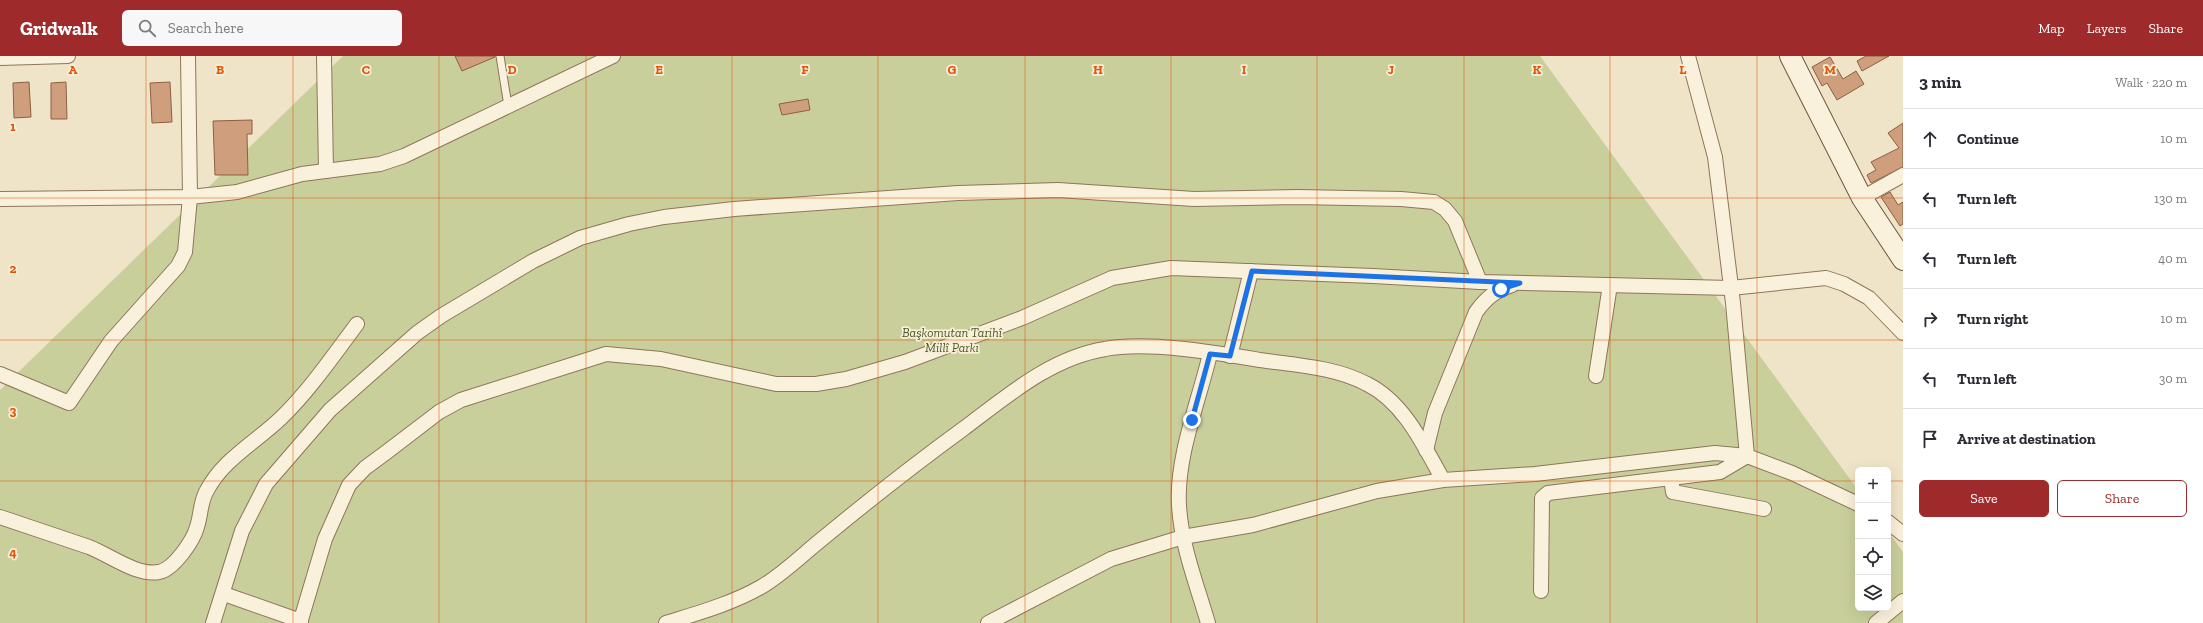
<!DOCTYPE html>
<html lang="en">
<head>
<meta charset="utf-8">
<style>
	:root { --surface:#fff; --page:#f7f7f7; --text:#2b2b33; --muted:#7c7c81; --line:#e1e1e2; --accent:#9e2a2b }
	body { margin:0; font-family:"Zilla Slab",serif; background:var(--page); color:var(--text) }
	.controls { position:absolute; right:12px; bottom:12px; display:grid; overflow:hidden; border-radius:6px; box-shadow:0 4px 16px #0002 }
	.controls button { width:36px; height:36px; display:grid; place-items:center; padding:0; border:0; border-bottom:1px solid var(--line); background:var(--surface); color:var(--text); font:20px sans-serif }
	.stop { position:absolute; width:12px; height:12px; margin:-9px; border:3px solid #1a73e8; border-radius:50%; background:#fff }
	.stop.end { background:#1a73e8; border-color:#fff; box-shadow:0 1px 4px #0008 }
	.list { margin:0; padding:0; list-style:none }
	h2 { display:flex; justify-content:space-between; align-items:center; height:52px; margin:0; padding:0 16px; font-size:17px }
	h2 small { font-size:13px; font-weight:400; color:var(--muted) }
	.list li { display:grid; grid-template-columns:26px 1fr auto; gap:12px; align-items:center; box-sizing:border-box; height:60px; padding:0 16px; border-top:1px solid var(--line) }
	.list b { display:block; font-size:15px; white-space:nowrap }
	.list em { font-size:13px; font-style:normal; color:var(--muted) }
	.actions { display:flex; gap:8px; padding:12px 16px }
	.actions a { flex:1; padding:9px 0; border:1px solid var(--accent); border-radius:6px; text-align:center; font-size:14px; color:var(--accent) }
	.actions .main { background:var(--accent); color:#fff }
	.icon { flex:none; width:22px; height:22px; fill:none; stroke:currentColor; stroke-width:2; stroke-linecap:round; stroke-linejoin:round }
	.map { position:relative; flex:none; width:1903px; height:567px; overflow:hidden }
	header { display:flex; align-items:center; gap:24px; box-sizing:border-box; height:56px; padding:0 20px; background:var(--accent); color:#fff }
	header strong { font-size:19px }
	nav { display:flex; gap:22px; margin-inline-start:auto; font-size:14px }
	.search { width:280px; height:36px; background:var(--page); display:flex; align-items:center; gap:10px; box-sizing:border-box; padding:0 14px; border-radius:6px; color:var(--muted); font-size:15px }
	main { display:flex }
	aside { flex:1; background:var(--surface) }
	.map>svg:first-child { display:block }
</style>
</head>
<body>
<header>
<strong>Gridwalk</strong>
<div class="search"><svg class="icon" aria-label="search" viewBox="0 0 24 24"><circle cx="10" cy="10" r="6"/><path d="M15 15l6 6"/></svg>Search here</div>
<nav><a>Map</a><a>Layers</a><a>Share</a></nav>
</header>
<main>
<div class="map">
<svg width="1903" height="567" viewBox="0 0 1903 567">
	<rect width="100%" height="100%" fill="#f0e4c8"/>
	<path fill="#c9cf9b" d="M343,0h1197l318,434v118h30v-77l15,21v71h-1903v-233z"/>
	<g fill="#cf9f7d" stroke="#8d5f41">
		<path d="M455,0h40v1l-33,14z"/>
		<path d="M1866,0h23l-27,15 -5,-10z"/>
		<path d="M1830,1l13,22 13,-8 8,13 -27,16 -10,-17 -5,3 -10,-19z"/>
		<path d="M29,26l2,35 -17,1 -1,-35z"/>
		<path d="M66,26l1,37h-16v-36z"/>
		<path d="M170,26l2,40 -20,1 -2,-40z"/>
		<path d="M808,43l2,11 -28,5 -3,-11z"/>
		<path d="M252,64v14h-5l1,41h-33l-2,-54z"/>
		<path d="M1903,67v44l-32,16 -4,-8 9,-5 -5,-8 28,-14 -11,-15z"/>
		<path d="M1890,136l8,13 5,-3v22l-3,2 -19,-29z"/>
	</g>
	<g fill="none" stroke-linecap="round" stroke-linejoin="round">
		<defs>
			<path id="lane" d="M500,0l8,50"/>
			<g id="street">
				<path d="M324,0l2,115"/>
				<path d="M1688,0l27,101 18,146 14,153 45,17 66,31"/>
				<path d="M0,2l68,-2"/>
				<path d="M1862,142l41,-23"/>
				<path d="M0,143l190,-2 47,-5 65,-18 78,-10 24,-8 209,-100"/>
				<path d="M1230,300l21,-85"/>
				<path d="M0,318l69,29 42,-62 67,-75 7,-14 5,-55 -2,-141"/>
				<path d="M1596,320l14,-91"/>
				<path d="M1426,394l9,-37 41,-101c10,-14 20,-22 36,-27"/>
				<path d="M1671,422l2,14 91,17"/>
				<path d="M0,461c30,10 59,20 89,30 21,8 47,29 70,25 15,-3 34,-31 38,-45 4,-12 3,-23 9,-35 17,-33 49,-49 75,-74 28,-27 52,-62 76,-94"/>
				<path d="M1888,466l15,12"/>
				<path d="M1541,535l1,-93 6,-5 172,-21 27,-16"/>
				<path d="M224,538l77,27"/>
				<path d="M213,567l29,-92 24,-47 64,-74 87,-77 24,-17 92,-55 47,-23 49,-14 35,-7 70,-8 224,-16 100,-3 136,9 104,-2 103,2 33,3 11,7 10,12 25,61"/>
				<path d="M300,567l25,-84 24,-54 16,-17 23,-17 51,-39 22,-12 145,-46 55,5 115,25h40l30,-5 59,-17 117,-44 90,-40 59,-10 202,8 107,6 251,6 95,-10 18,6 25,14 34,35"/>
				<path d="M666,567c32,-10 65,-19 95,-36 21,-12 41,-32 61,-48 46,-38 93,-75 141,-110 43,-32 87,-71 142,-80 42,-8 113,4 155,11 35,5 75,7 107,24 37,18 57,62 76,96"/>
				<path d="M988,567l123,-64 72,-22 70,-12 124,-34 66,-11 92,-6 180,-21 32,3"/>
				<path d="M1208,567c-11,-38 -27,-78 -29,-118 -3,-47 20,-105 31,-151"/>
				<path d="M1876,567l27,-22"/>
			</g>
			<path id="secondary" d="M1790,0l72,142 41,62"/>
		</defs>
		<use href="#lane" stroke="#8d765c" stroke-width="9"/>
		<use href="#street" stroke="#8d765c" stroke-width="16"/>
		<use href="#secondary" stroke="#6f573f" stroke-width="22"/>
		<use href="#lane" stroke="#faf1dc" stroke-width="7"/>
		<use href="#street" stroke="#faf1dc" stroke-width="14"/>
		<use href="#secondary" stroke="#faf1dc" stroke-width="20"/>
	</g>
	<g fill="none" stroke-linecap="round" stroke-linejoin="round">
		<path stroke="#1a73e8" stroke-width="5" d="M1192,364l18,-66 20,2 22,-85 268,12 -19,6"/>
	</g>
	<path fill="none" stroke="#df570d" stroke-width="1" stroke-opacity="0.55" d="M146,0v567M293,0v567M439,0v567M586,0v567M732,0v567M878,0v567M1025,0v567M1171,0v567M1317,0v567M1464,0v567M1610,0v567M1757,0v567M0,142h1903M0,284h1903M0,425h1858M1888,425h15"/>
	<g text-anchor="middle" stroke-width="3.5" stroke-linejoin="round" paint-order="stroke">
		<g font-size="13" font-style="italic" fill="#4d5a26" stroke="#f7eed8">
			<text x="952" y="281">Başkomutan Tarihî<tspan x="952" dy="15">Millî Parkı</tspan></text>
		</g>
	</g>
	<g font-size="13" text-anchor="middle" font-weight="bold" fill="#df570d" stroke="#f7eed8" stroke-width="3.5" stroke-linejoin="round" paint-order="stroke">
		<text x="73" y="18">A</text>
		<text x="220" y="18">B</text>
		<text x="366" y="18">C</text>
		<text x="512" y="18">D</text>
		<text x="659" y="18">E</text>
		<text x="805" y="18">F</text>
		<text x="952" y="18">G</text>
		<text x="1098" y="18">H</text>
		<text x="1244" y="18">I</text>
		<text x="1391" y="18">J</text>
		<text x="1537" y="18">K</text>
		<text x="1683" y="18">L</text>
		<text x="1830" y="18">M</text>
		<text x="13" y="75">1</text>
		<text x="13" y="217">2</text>
		<text x="13" y="359">3</text>
		<text x="13" y="501">4</text>
	</g>
</svg>
<div class="controls">
<button>+</button>
<button>−</button>
<button><svg class="icon" aria-label="locate" viewBox="0 0 24 24"><circle cx="12" cy="12" r="6"/><path d="M12 2v4M12 18v4M2 12h4M18 12h4"/></svg></button>
<button><svg class="icon" aria-label="layers" viewBox="0 0 24 24"><path d="M12 4l9 5-9 5-9-5zM3 14l9 5 9-5"/></svg></button>
</div>
<div class="stop" style="left:1501px;top:233px"></div>
<div class="stop end" style="left:1192px;top:364px"></div>
</div>
<aside>
<h2>3 min<small>Walk · 220 m</small></h2>
<ul class="list">
<li><svg class="icon" aria-label="ahead" viewBox="0 0 24 24"><path d="M12 20V5M6 11l6-6 6 6"/></svg><div><b>Continue</b></div><em>10 m</em></li>
<li><svg class="icon" aria-label="left" viewBox="0 0 24 24"><path d="M17 20v-9H6M10 6l-5 5 5 5"/></svg><div><b>Turn left</b></div><em>130 m</em></li>
<li><svg class="icon" aria-label="left" viewBox="0 0 24 24"><path d="M17 20v-9H6M10 6l-5 5 5 5"/></svg><div><b>Turn left</b></div><em>40 m</em></li>
<li><svg class="icon" aria-label="right" viewBox="0 0 24 24"><path d="M7 20v-9h11M14 6l5 5-5 5"/></svg><div><b>Turn right</b></div><em>10 m</em></li>
<li><svg class="icon" aria-label="left" viewBox="0 0 24 24"><path d="M17 20v-9H6M10 6l-5 5 5 5"/></svg><div><b>Turn left</b></div><em>30 m</em></li>
<li><svg class="icon" aria-label="arrive" viewBox="0 0 24 24"><path d="M6 21V4h12l-3 4 3 4H6"/></svg><div><b>Arrive at destination</b></div></li>
</ul>
<div class="actions"><a class="main">Save</a><a>Share</a></div>
</aside>
</main>
</body>
</html>
